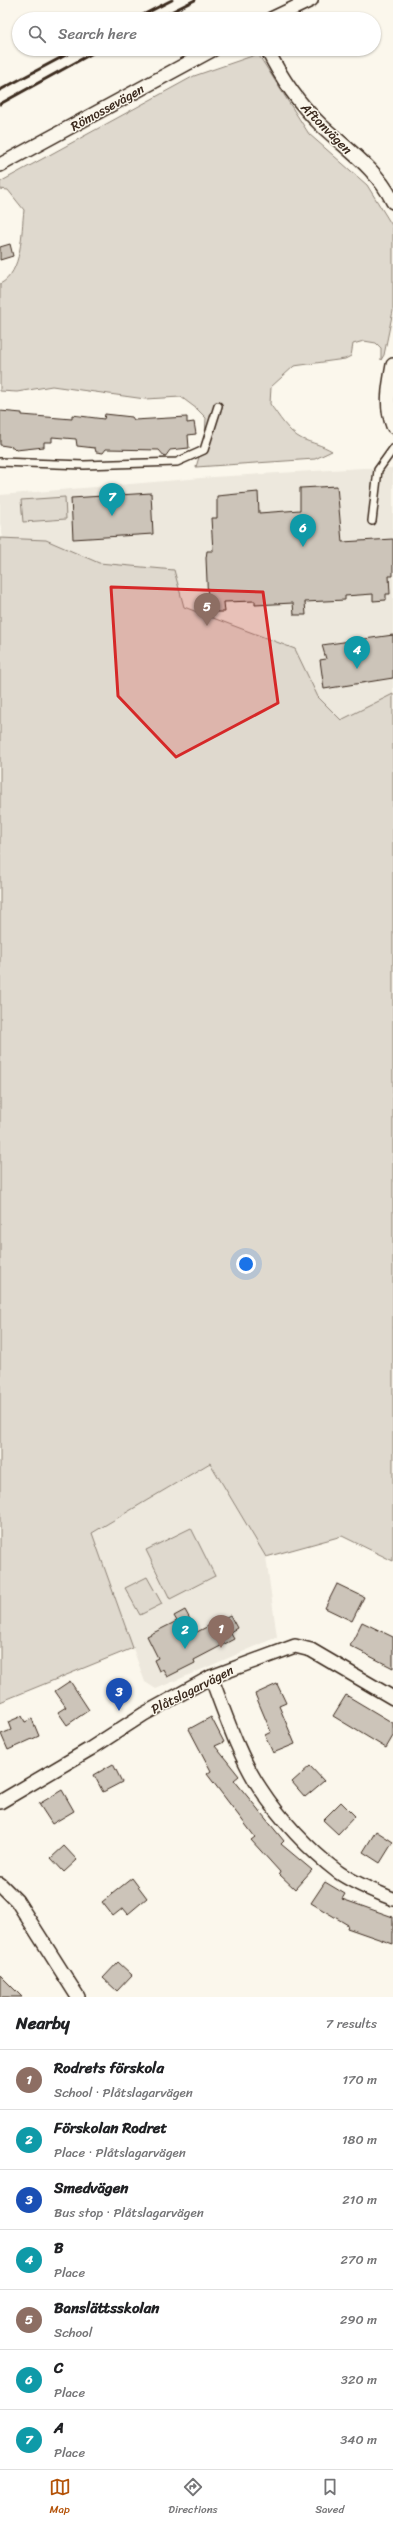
<!DOCTYPE html>
<html lang="en">
<head>
<meta charset="utf-8">
<style>
	:root { --surface:#fff; --page:#f6f6f6; --text:#202124; --muted:#757577; --line:#e0e0e0; --accent:#b45309 }
	body { margin:0; font-family:Sriracha,sans-serif; background:var(--page); color:var(--text) }
	.you { position:absolute; left:246px; top:1264px; width:14px; height:14px; margin:-10px; border:3px solid #fff; border-radius:50%; background:#1a73e8; box-shadow:0 0 0 6px #1a73e833 }
	.badge { display:grid; place-items:center; width:26px; height:26px; border-radius:50%; background:var(--accent); color:#fff; font-size:13px; font-weight:700 }
	.pin { position:absolute; translate:-50% -33px; filter:drop-shadow(0 1px 2px #0008) }
	.pin::after { content:''; position:absolute; top:21px; width:14px; height:12px; background:inherit; clip-path:polygon(0 0,100% 0,50% 100%) }
	.list { margin:0; padding:0; list-style:none }
	h2 { display:flex; justify-content:space-between; align-items:center; height:52px; margin:0; padding:0 16px; font-size:17px }
	h2 small { font-size:13px; font-weight:400; color:var(--muted) }
	.list li { display:grid; grid-template-columns:26px 1fr auto; gap:12px; align-items:center; box-sizing:border-box; height:60px; padding:0 16px; border-top:1px solid var(--line) }
	.list b { display:block; font-size:15px; white-space:nowrap }
	.list p { margin:0; font-size:13px; white-space:nowrap; color:var(--muted) }
	.list em { font-size:13px; font-style:normal; color:var(--muted) }
	.icon { flex:none; width:22px; height:22px; fill:none; stroke:currentColor; stroke-width:2; stroke-linecap:round; stroke-linejoin:round }
	.map { position:relative; flex:none; width:393px; height:1997px; overflow:hidden }
	.search { position:absolute; background:var(--surface); box-shadow:0 1px 3px #0004; left:12px; right:12px; top:12px; height:44px; display:flex; align-items:center; gap:10px; box-sizing:border-box; padding:0 14px; border-radius:22px; color:var(--muted); font-size:15px }
	.sheet { height:472px; background:var(--surface) }
	nav { display:flex; justify-content:space-around; align-items:center; box-sizing:border-box; height:56px; border-top:1px solid var(--line); background:var(--surface); font-size:11px; color:var(--muted) }
	nav a { display:grid; justify-items:center; gap:2px }
	nav .on { color:var(--accent) }
	.map>svg:first-child { display:block }
</style>
</head>
<body>
<div class="map">
<svg width="393" height="1997" viewBox="0 0 393 1997">
	<rect width="100%" height="100%" fill="#fbf7ec"/>
	<filter id="ink" filterUnits="userSpaceOnUse"><feTurbulence type="fractalNoise" baseFrequency=".025" numOctaves="2"/><feDisplacementMap in="SourceGraphic" scale="8" xChannelSelector="R" yChannelSelector="G"/><feConvolveMatrix kernelMatrix="1 2 1 2 8 2 1 2 1" color-interpolation-filters="sRGB"/></filter>
	<g filter="url(#ink)">
		<g fill="#ede8dd">
			<path d="M364,468h29v246l-325,142 -68,-333v-28l213,-18z"/>
			<path d="M210,1463l56,94 11,80 -121,52 -11,-7 -53,-149z"/>
		</g>
		<g fill="#dfd9ce" stroke="#8d8276">
			<path d="M258,54l51,80 58,51 26,42v84l-9,44 -3,5v-12l-5,-5 -12,-2 -11,3 -2,12 -6,3 -51,7 -23,21 -1,17c9,12 18,28 32,35 10,4 20,6 30,12l-17,8 -119,8 9,-30 1,-19 -9,-9 -16,-12 -36,2 -93,-13 -35,6 -17,-1v-107c23,-12 21,-51 24,-74l-16,-20 -8,-1v-7l194,-106z"/>
			<path d="M65,497l1,22 -43,3 -2,-22z"/>
			<path d="M0,538l46,2 53,23 75,7 10,37 111,42 23,48 23,23 52,-26v867l-51,-25 -76,21 -56,-94 -118,70 41,115 -133,54z"/>
			<path d="M191,1528l24,48 -45,23 -24,-49z"/>
			<path d="M147,1577l15,27 -22,11 -15,-27z"/>
		</g>
		<g fill="#ccc4b9" stroke="#3b2a1e">
			<path d="M10,244l3,12 -13,4v-13z"/>
			<path d="M0,411l22,2v2l50,4v-4l32,4 1,-5 27,3 2,3 53,-3v6l7,-1 2,12 -8,1 1,13 -19,2 -5,7 -6,-7 -53,-1 -3,4 -7,-1 -1,-4 -18,-2 -1,-7 -24,-2v5h-8v5l-28,3 -3,-3 -13,-2z"/>
			<path d="M337,486l5,56 51,-3v37h-4l1,18h-4v6l-13,1v-7l-28,2v4l-40,2 1,13h-12l-1,-12 -38,2v-4l-31,1 1,10h-14v-8h-3l-2,-46 1,-7h6l-2,-33h6v-22l41,-4 1,21 41,-3v-22z"/>
			<path d="M151,493l2,41 -80,5 -2,-41z"/>
			<path d="M393,635v43l-69,11 -4,-29 6,-1 -4,-14z"/>
			<path d="M337,1584l27,13 -12,24 -27,-13z"/>
			<path d="M185,1610l12,22 33,-17 7,13 -7,4 4,7 -40,21 1,3 -28,14 -4,-8 -4,2 -5,-11 4,-2 -11,-22 30,-15 -3,-5z"/>
			<path d="M362,1622l31,15v31l-43,-22z"/>
			<path d="M70,1681l19,29 -22,15 -9,-13 8,-5 -11,-16z"/>
			<path d="M277,1684l9,19 -7,3 16,38 -22,9 -8,-18 6,-3 -16,-38z"/>
			<path d="M346,1695l47,28v13l-7,12 -53,-32z"/>
			<path d="M22,1716l3,6 7,-3 7,17 -31,14 -7,-16 10,-4 -3,-8z"/>
			<path d="M211,1717l13,25 -9,4 24,30 -5,4 50,61 -3,3 31,26 -17,19 -16,-15 1,-2 -29,-32 4,-3 -48,-63 4,-3 -22,-42z"/>
			<path d="M113,1764l9,18 -19,10 -9,-17z"/>
			<path d="M310,1766l14,15 -19,16 -13,-15z"/>
			<path d="M62,1790l12,21 -22,13 -13,-20z"/>
			<path d="M341,1802l14,14 -17,18 -15,-14z"/>
			<path d="M376,1831l17,11 -13,21 -17,-11z"/>
			<path d="M64,1846l13,14 -13,12 -13,-14z"/>
			<path d="M132,1878l15,20 -19,16 -5,-6 -10,8 -11,-14z"/>
			<path d="M325,1882l20,12 -3,5 51,18v27l-46,-16 1,-3 -37,-22z"/>
			<path d="M118,1962l14,13 -15,16 -14,-13z"/>
			<path d="M0,1975l22,22h-22z"/>
		</g>
		<g fill="none" stroke-linecap="round" stroke-linejoin="round">
			<defs>
				<g id="service">
					<path d="M0,462l84,3 93,-3 27,-12 14,-44"/>
					<path d="M372,521l6,-51 15,-21"/>
				</g>
				<g id="minor">
					<path d="M271,19l40,-19"/>
					<path d="M267,49c14,29 32,55 55,77 26,24 56,44 71,76"/>
					<path d="M0,165l214,-116"/>
					<path d="M393,365c-4,21 -8,41 0,61"/>
					<path d="M211,1677c13,34 29,82 49,111 20,31 49,62 78,84 17,12 37,19 55,27"/>
					<path d="M0,1802l90,-53 54,-35 67,-37 84,-31 16,4 82,48"/>
					<path d="M0,1884l17,17 61,96"/>
				</g>
			</defs>
			<use href="#service" stroke="#3b2a1e" stroke-width="10"/>
			<use href="#minor" stroke="#3b2a1e" stroke-width="16"/>
			<use href="#service" stroke="#fbf7ec" stroke-width="7"/>
			<use href="#minor" stroke="#fbf7ec" stroke-width="13"/>
			<g stroke="#3b2a1e" stroke-width="3">
				<path d="M135,19l37,-19"/>
				<path d="M157,19l38,-19"/>
				<path d="M0,90l77,-41"/>
				<path d="M0,104l100,-55"/>
			</g>
		</g>
	</g>
	<path fill="#d62828" fill-opacity="0.2" stroke="#d62828" stroke-width="3" stroke-linejoin="round" d="M111,587l152,5 15,111 -102,54 -58,-61z"/>
	<g text-anchor="middle" stroke-width="3" stroke-linejoin="round" paint-order="stroke">
		<g font-size="13" fill="#3b2a1e" stroke="#fbf7ec">
			<text transform="translate(107 107) rotate(-29)" y="5">Römossevägen</text>
			<text transform="translate(327 128) rotate(45)" y="5">Aftonvägen</text>
			<text transform="translate(192 1689) rotate(-27)" y="5">Plåtslagarvägen</text>
		</g>
	</g>
</svg>
<div class="you"></div>
<div class="pin badge" style="left:221px;top:1648px;background:#8d6e63">1</div>
<div class="pin badge" style="left:185px;top:1649px;background:#0f9aa8">2</div>
<div class="pin badge" style="left:119px;top:1711px;background:#1a4fb4">3</div>
<div class="pin badge" style="left:357px;top:669px;background:#0f9aa8">4</div>
<div class="pin badge" style="left:207px;top:626px;background:#8d6e63">5</div>
<div class="pin badge" style="left:303px;top:547px;background:#0f9aa8">6</div>
<div class="pin badge" style="left:112px;top:516px;background:#0f9aa8">7</div>
<div class="search"><svg class="icon" aria-label="search" viewBox="0 0 24 24"><circle cx="10" cy="10" r="6"/><path d="M15 15l6 6"/></svg>Search here</div>
</div>
<section class="sheet">
<h2>Nearby<small>7 results</small></h2>
<ul class="list">
<li><span class="badge" style="background:#8d6e63">1</span><div><b>Rodrets förskola</b><p>School · Plåtslagarvägen</p></div><em>170 m</em></li>
<li><span class="badge" style="background:#0f9aa8">2</span><div><b>Förskolan Rodret</b><p>Place · Plåtslagarvägen</p></div><em>180 m</em></li>
<li><span class="badge" style="background:#1a4fb4">3</span><div><b>Smedvägen</b><p>Bus stop · Plåtslagarvägen</p></div><em>210 m</em></li>
<li><span class="badge" style="background:#0f9aa8">4</span><div><b>B</b><p>Place</p></div><em>270 m</em></li>
<li><span class="badge" style="background:#8d6e63">5</span><div><b>Banslättsskolan</b><p>School</p></div><em>290 m</em></li>
<li><span class="badge" style="background:#0f9aa8">6</span><div><b>C</b><p>Place</p></div><em>320 m</em></li>
<li><span class="badge" style="background:#0f9aa8">7</span><div><b>A</b><p>Place</p></div><em>340 m</em></li>
</ul>
</section>
<nav>
<a class="on"><svg class="icon" aria-label="map" viewBox="0 0 24 24"><path d="M3 6l6-2 6 2 6-2v14l-6 2-6-2-6 2zM9 4v14M15 6v14"/></svg>Map</a>
<a><svg class="icon" aria-label="directions" viewBox="0 0 24 24"><path d="M12 3l9 9-9 9-9-9zM9 14v-3h6M13 9l2 2-2 2"/></svg>Directions</a>
<a><svg class="icon" aria-label="saved" viewBox="0 0 24 24"><path d="M7 4h10v16l-5-4-5 4z"/></svg>Saved</a>
</nav>
</body>
</html>
